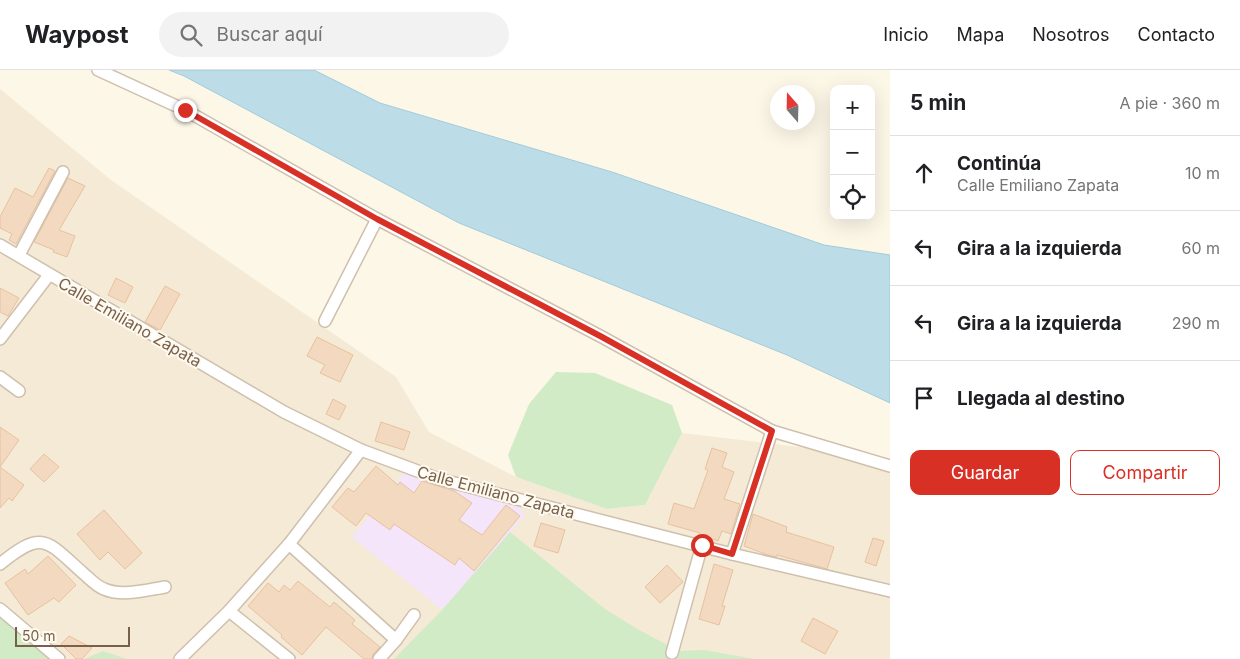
<!DOCTYPE html>
<html lang="es">
<head>
<meta charset="utf-8">
<style>
	:root { --surface:#fff; --page:#f2f2f2; --text:#202124; --muted:#757577; --line:#e0e0e0; --accent:#d93025 }
	body { margin:0; font-family:Inter,sans-serif; background:var(--page); color:var(--text) }
	.controls { position:absolute; right:15px; top:15px; display:grid; overflow:hidden; border-radius:10px; box-shadow:0 5px 20px #0002 }
	.controls button { width:45px; height:45px; display:grid; place-items:center; padding:0; border:0; border-bottom:1px solid var(--line); background:var(--surface); color:var(--text); font:25px sans-serif }
	.compass { position:absolute; left:770px; top:15px; width:45px; height:45px; border-radius:50%; background:var(--surface); box-shadow:0 5px 20px #0002; rotate:340deg }
	.scale { position:absolute; left:15px; bottom:12px; width:115px; box-sizing:border-box; padding-left:5px; border:2px solid #78604b; border-top:0; font-size:14px; line-height:18px; white-space:nowrap; color:#78604b; -webkit-text-stroke:4px #fffaef; paint-order:stroke }
	.stop { position:absolute; width:15px; height:15px; margin:-11px; border:4px solid #d93025; border-radius:50%; background:#fff }
	.stop.end { background:#d93025; border-color:#fff; box-shadow:0 1px 5px #0008 }
	.list { margin:0; padding:0; list-style:none }
	h2 { display:flex; justify-content:space-between; align-items:center; height:65px; margin:0; padding:0 20px; font-size:21px }
	h2 small { font-size:16px; font-weight:400; color:var(--muted) }
	.list li { display:grid; grid-template-columns:32px 1fr auto; gap:15px; align-items:center; box-sizing:border-box; height:75px; padding:0 20px; border-top:1px solid var(--line) }
	.list b { display:block; font-size:19px; white-space:nowrap }
	.list p { margin:0; font-size:16px; white-space:nowrap; color:var(--muted) }
	.list em { font-size:16px; font-style:normal; color:var(--muted) }
	.actions { display:flex; gap:10px; padding:15px 20px }
	.actions a { flex:1; padding:11px 0; border:1px solid var(--accent); border-radius:10px; text-align:center; font-size:18px; color:var(--accent) }
	.actions .main { background:var(--accent); color:#fff }
	.icon { flex:none; width:28px; height:28px; fill:none; stroke:currentColor; stroke-width:2; stroke-linecap:round; stroke-linejoin:round }
	.map { position:relative; flex:none; width:890px; height:589px; overflow:hidden }
	header { display:flex; align-items:center; gap:30px; box-sizing:border-box; height:70px; padding:0 25px; background:var(--surface); border-bottom:1px solid var(--line) }
	header strong { font-size:24px }
	nav { display:flex; gap:28px; margin-inline-start:auto; font-size:18px }
	.search { width:350px; height:45px; background:var(--page); display:flex; align-items:center; gap:12px; box-sizing:border-box; padding:0 18px; border-radius:28px; color:var(--muted); font-size:19px }
	main { display:flex }
	aside { flex:1; background:var(--surface) }
	.map>svg:first-child { display:block }
</style>
</head>
<body>
<header>
<strong>Waypost</strong>
<div class="search"><svg class="icon" aria-label="search" viewBox="0 0 24 24"><circle cx="10" cy="10" r="6"/><path d="M15 15l6 6"/></svg>Buscar aquí</div>
<nav><a>Inicio</a><a>Mapa</a><a>Nosotros</a><a>Contacto</a></nav>
</header>
<main>
<div class="map">
<svg width="890" height="589" viewBox="0 0 890 589">
	<rect width="100%" height="100%" fill="#fdf7e8"/>
	<path fill="#f5ead6" d="M0,19l111,91 285,197 33,55 87,45 91,32 38,-4 37,-72 208,25v201h-890z"/>
	<path fill="#f4e5fa" d="M405,402l110,30 10,13 -83,95 -90,-73z"/>
	<g fill="#d1ebc6">
		<path d="M556,302l39,1 77,32 10,28 -37,72 -38,4 -91,-32 -8,-22 21,-51z"/>
		<path d="M510,462l95,77 34,21 40,21 25,-1 51,9h-361l48,-49z"/>
		<path d="M0,547l51,42h-51z"/>
		<path d="M103,581l24,8h-43z"/>
	</g>
	<path fill="#bcdde8" stroke="#a2cbda" d="M169,0h145l66,33 232,69 212,73 66,10v148l-103,-48 -328,-132 -275,-147z"/>
	<g fill="#f3d9bf" stroke="#e6c29f">
		<path d="M49,98l6,3 -39,73 -7,-4 3,-6 -12,-6v-11l15,-29 18,9z"/>
		<path d="M68,108l17,8 -26,44 16,6 -8,21 -14,-5 1,-2 -20,-8z"/>
		<path d="M116,208l17,9 -8,16 -17,-8z"/>
		<path d="M165,216l15,8 -20,36 -15,-8z"/>
		<path d="M0,218l19,10 -11,18 -8,-4z"/>
		<path d="M317,267l36,18 -13,27 -20,-9 5,-8 -18,-9z"/>
		<path d="M333,329l13,7 -7,14 -13,-6z"/>
		<path d="M381,352l29,10 -6,18 -29,-9z"/>
		<path d="M0,357l19,13 -19,27z"/>
		<path d="M712,378l15,5 -5,14 12,5 -10,27 16,5 -9,30 -9,-3 -4,10 -18,-6v-2l-32,-9 6,-21 20,6 14,-39 -3,-1z"/>
		<path d="M44,384l15,13 -15,15 -14,-13z"/>
		<path d="M376,396l22,19 2,-3 14,11 8,-12 32,10 18,12 -13,17 23,15 24,-30 14,11 -46,55 -15,-13 -4,7 -61,-41 -4,6 -24,-17 -10,13 -24,-19 16,-19 6,4z"/>
		<path d="M0,397l24,18 -12,16 -3,-3 -9,10z"/>
		<path d="M104,440l38,43 -17,16 -17,-17 -8,8 -23,-26z"/>
		<path d="M753,444l34,13 -1,5 48,15 -7,22 -50,-14 -1,2 -8,-2 -24,-9z"/>
		<path d="M541,453l24,7 -7,23 -24,-7z"/>
		<path d="M873,468l11,3 -8,25 -11,-4z"/>
		<path d="M48,486l28,29 -17,17 -5,-4 -26,17 -23,-32 20,-14 3,5z"/>
		<path d="M714,494l19,6 -11,36h3l-6,19 -20,-6z"/>
		<path d="M667,495l16,17 -23,21 -15,-16z"/>
		<path d="M298,511l32,26 4,-5 21,18 -3,4 28,23 -7,7 -1,5h-8l-38,-32 -24,28 -21,-18 1,-2 -34,-29 20,-23 11,9 5,-7 6,5z"/>
		<path d="M813,548l25,13 -13,23 -24,-13z"/>
		<path d="M69,566l23,12 -10,11h-6l-15,-15z"/>
	</g>
	<g fill="none" stroke-linecap="round" stroke-linejoin="round">
		<defs>
			<g id="minor">
				<path d="M98,0l87,40 192,109 225,118 170,94 118,35"/>
				<path d="M0,175l284,167 77,38 78,29 293,75 158,37"/>
				<path d="M19,185l44,-83"/>
				<path d="M325,251l52,-102"/>
				<path d="M0,269l49,-64"/>
				<path d="M0,307l19,14"/>
				<path d="M289,474l107,96"/>
				<path d="M732,484l40,-123"/>
				<path d="M0,494c43,-35 46,-24 83,9 7,6 13,13 21,16 18,8 43,1 61,-2"/>
				<path d="M0,539l59,50"/>
				<path d="M229,541l60,48"/>
				<path d="M672,583l30,-108"/>
				<path d="M180,589l49,-48 60,-67 72,-94"/>
				<path d="M379,589l17,-19 18,-25"/>
			</g>
		</defs>
		<use href="#minor" stroke="#cfc0ad" stroke-width="14"/>
		<use href="#minor" stroke="#fff" stroke-width="11"/>
	</g>
	<g fill="none" stroke-linecap="round" stroke-linejoin="round">
		<path stroke="#d93025" stroke-width="6" d="M185,40l192,109 225,118 170,94 -40,123 -30,-9"/>
	</g>
	<g text-anchor="middle" stroke-width="4" stroke-linejoin="round" paint-order="stroke">
		<g font-size="16" fill="#78604b" stroke="#fffaef">
			<text transform="translate(130 252) rotate(30)" y="6">Calle Emiliano Zapata</text>
			<text transform="translate(496 422) rotate(15)" y="6">Calle Emiliano Zapata</text>
		</g>
	</g>
</svg>
<div class="controls">
<button>+</button>
<button>−</button>
<button><svg class="icon" aria-label="locate" viewBox="0 0 24 24"><circle cx="12" cy="12" r="6"/><path d="M12 2v4M12 18v4M2 12h4M18 12h4"/></svg></button>
</div>
<svg class="compass" viewBox="-18 -18 36 36"><path d="M0-13l5 13h-10z" fill="#e53935"/><path d="M0 13l5-13h-10z" fill="#757577"/></svg>
<div class="scale">50 m</div>
<div class="stop" style="left:702px;top:475px"></div>
<div class="stop end" style="left:185px;top:40px"></div>
</div>
<aside>
<h2>5 min<small>A pie · 360 m</small></h2>
<ul class="list">
<li><svg class="icon" aria-label="ahead" viewBox="0 0 24 24"><path d="M12 20V5M6 11l6-6 6 6"/></svg><div><b>Continúa</b><p>Calle Emiliano Zapata</p></div><em>10 m</em></li>
<li><svg class="icon" aria-label="left" viewBox="0 0 24 24"><path d="M17 20v-9H6M10 6l-5 5 5 5"/></svg><div><b>Gira a la izquierda</b></div><em>60 m</em></li>
<li><svg class="icon" aria-label="left" viewBox="0 0 24 24"><path d="M17 20v-9H6M10 6l-5 5 5 5"/></svg><div><b>Gira a la izquierda</b></div><em>290 m</em></li>
<li><svg class="icon" aria-label="arrive" viewBox="0 0 24 24"><path d="M6 21V4h12l-3 4 3 4H6"/></svg><div><b>Llegada al destino</b></div></li>
</ul>
<div class="actions"><a class="main">Guardar</a><a>Compartir</a></div>
</aside>
</main>
</body>
</html>
